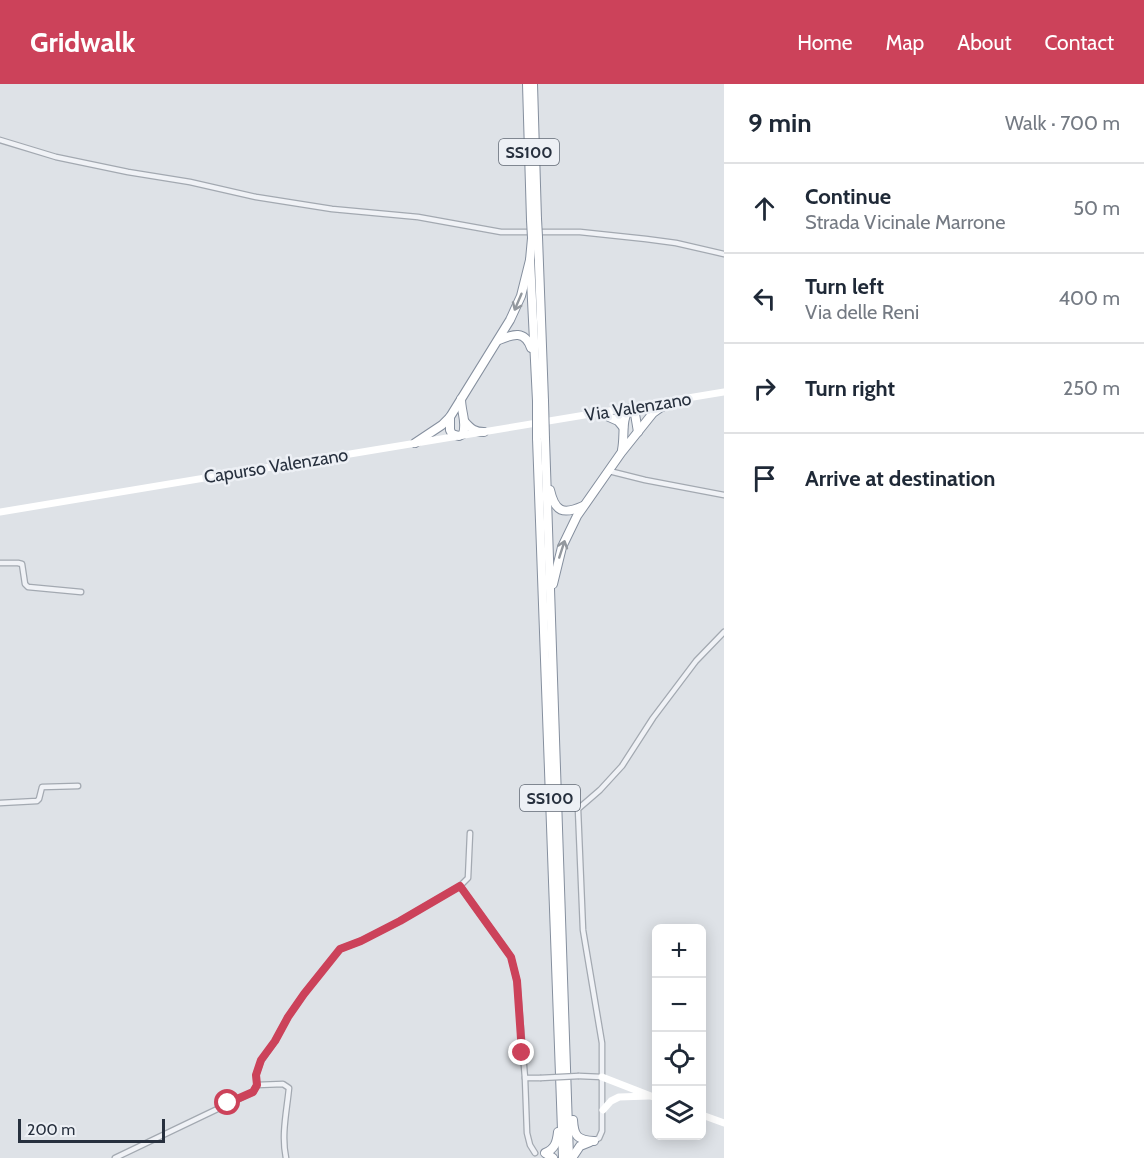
<!DOCTYPE html>
<html lang="en">
<head>
<meta charset="utf-8">
<style>
	:root { --surface:#fff; --page:#f2f2f3; --text:#1f2937; --muted:#747a83; --line:#e0e1e3; --accent:#cc425a }
	body { margin:0; font-family:Cabin,sans-serif; background:var(--page); color:var(--text) }
	.controls { position:absolute; right:18px; bottom:18px; display:grid; overflow:hidden; border-radius:9px; box-shadow:0 3px 15px #0003 }
	.controls button { width:54px; height:54px; display:grid; place-items:center; padding:0; border:0; border-bottom:2px solid var(--line); background:var(--surface); color:var(--text); font:30px sans-serif }
	.scale { position:absolute; left:18px; bottom:15px; width:147px; box-sizing:border-box; padding-left:6px; border:3px solid #27303e; border-top:0; font-size:16px; line-height:21px; white-space:nowrap; color:#27303e; -webkit-text-stroke:4px #edf0f5; paint-order:stroke }
	.stop { position:absolute; width:18px; height:18px; margin:-14px; border:4px solid #cc425a; border-radius:50%; background:#fff }
	.stop.end { background:#cc425a; border-color:#fff; box-shadow:0 2px 6px #0008 }
	.list { margin:0; padding:0; list-style:none }
	h2 { display:flex; justify-content:space-between; align-items:center; height:78px; margin:0; padding:0 24px; font-size:26px }
	h2 small { font-size:20px; font-weight:400; color:var(--muted) }
	.list li { display:grid; grid-template-columns:39px 1fr auto; gap:18px; align-items:center; box-sizing:border-box; height:90px; padding:0 24px; border-top:2px solid var(--line) }
	.list b { display:block; font-size:22px; white-space:nowrap }
	.list p { margin:0; font-size:20px; white-space:nowrap; color:var(--muted) }
	.list em { font-size:20px; font-style:normal; color:var(--muted) }
	.icon { flex:none; width:33px; height:33px; fill:none; stroke:currentColor; stroke-width:2; stroke-linecap:round; stroke-linejoin:round }
	.map { position:relative; flex:none; width:724px; height:1074px; overflow:hidden }
	header { display:flex; align-items:center; gap:36px; box-sizing:border-box; height:84px; padding:0 30px; background:var(--accent); color:#fff }
	header strong { font-size:28px }
	nav { display:flex; gap:33px; margin-inline-start:auto; font-size:21px }
	main { display:flex }
	aside { flex:1; background:var(--surface) }
	.map>svg:first-child { display:block }
</style>
</head>
<body>
<header>
<strong>Gridwalk</strong>
<nav><a>Home</a><a>Map</a><a>About</a><a>Contact</a></nav>
</header>
<main>
<div class="map">
<svg width="724" height="1074" viewBox="0 0 724 1074">
	<rect width="100%" height="100%" fill="#dee2e7"/>
	<g fill="none" stroke-linecap="round" stroke-linejoin="round">
		<defs>
			<g id="street">
				<path d="M0,56l56,17 72,15 62,10 66,15 76,12 86,8 83,15h79l66,7 30,4 48,11"/>
				<path d="M609,387l36,9 79,15"/>
				<path d="M0,479h18l4,1 3,20 3,3 53,5"/>
				<path d="M0,719l37,-2 2,-2 3,-12 36,-1"/>
				<path d="M460,802l51,71 6,24 8,97 2,55 3,12 5,8"/>
				<path d="M579,992l23,1"/>
				<path d="M525,994h15"/>
				<path d="M257,1001l-1,-10 5,-14 14,-20 13,-24 16,-23 36,-45 21,-8 39,-20 60,-35 8,-8 2,-45"/>
				<path d="M594,1057l5,-3 3,-7v-88l-19,-113 -5,-121 22,-19 22,-24 31,-48 43,-57 28,-29"/>
				<path d="M115,1074l138,-66 4,-7 26,-1 6,4c-2,22 -8,47 -3,70"/>
			</g>
			<g id="highway">
				<path d="M527,0l4,136"/>
				<path d="M533,0l4,135"/>
				<path d="M538,153l6,164"/>
				<path d="M532,154l-2,22 7,141"/>
				<path d="M499,256c14,-6 26,-10 32,8"/>
				<path d="M600,329l18,8 5,6"/>
				<path d="M450,333v13l2,4 7,2 4,-2c4,-11 -2,-23 -2,-35"/>
				<path d="M465,338c6,7 10,10 19,10"/>
				<path d="M537,354l26,720"/>
				<path d="M545,355l24,719"/>
				<path d="M415,359l27,-18 8,-8 60,-97 11,-24 9,-36"/>
				<path d="M622,366c3,-15 -1,-29 7,-42l6,6 3,18"/>
				<path d="M550,406c5,22 13,25 33,16"/>
				<path d="M553,500l9,-37 15,-31 44,-63 32,-40 7,-5 14,-7"/>
				<path d="M573,1036c1,16 4,20 21,21"/>
				<path d="M553,1074l-8,-5c10,-4 12,-11 13,-21"/>
				<path d="M572,1074l8,-12 10,-4"/>
			</g>
		</defs>
		<use href="#street" stroke="#a3a9b1" stroke-width="7"/>
		<use href="#highway" stroke="#858f9e" stroke-width="10"/>
		<use href="#street" stroke="#f0f2f6" stroke-width="4.5"/>
		<g stroke="#fff" stroke-width="7">
			<path d="M0,428l724,-120"/>
			<path d="M602,993l54,21"/>
			<path d="M603,1026l8,-9 8,-4 30,-1"/>
			<path d="M702,1031l22,8"/>
		</g>
		<use href="#highway" stroke="#fff" stroke-width="8"/>
		<defs>
			<path id="street-bridge" d="M540,994l39,-2"/>
			<g id="highway-bridge">
				<path d="M537,135l1,18"/>
				<path d="M531,136l1,18"/>
				<path d="M537,317v37"/>
				<path d="M544,317l1,38"/>
			</g>
		</defs>
		<use href="#street-bridge" stroke="#a3a9b1" stroke-width="7" stroke-linecap="butt"/>
		<use href="#highway-bridge" stroke="#858f9e" stroke-width="10" stroke-linecap="butt"/>
		<use href="#street-bridge" stroke="#f0f2f6" stroke-width="4.5"/>
		<use href="#highway-bridge" stroke="#fff" stroke-width="8"/>
	</g>
	<defs><path id="oneway-shaft" d="M-6 0H5M1.5-3L5.5 0L1.5 3" fill="none" stroke-width="1.6" stroke-linecap="round" stroke-linejoin="round" transform="scale(1.5)"/></defs>
	<g stroke="#93989e">
		<use href="#oneway-shaft" transform="translate(518 218) rotate(113)"/>
		<use href="#oneway-shaft" transform="translate(562 465) rotate(-72)"/>
	</g>
	<g fill="none" stroke-linecap="round" stroke-linejoin="round">
		<path stroke="#cc425a" stroke-width="8" d="M228,1019l25,-11 4,-7 -1,-10 5,-15 14,-19 13,-24 16,-23 36,-45 21,-8 39,-20 60,-35 51,71 6,24 5,72"/>
	</g>
	<g text-anchor="middle" stroke-width="5" stroke-linejoin="round" paint-order="stroke">
		<g fill="#edf0f5" stroke="#626a75" stroke-width="1.5">
			<rect x="499" y="55" width="60" height="26" rx="4.5"/>
			<rect x="520" y="701" width="60" height="26" rx="4.5"/>
		</g>
		<g font-size="16" font-weight="bold" fill="#27303e">
			<text x="529" y="74">SS100</text>
			<text x="550" y="720">SS100</text>
		</g>
		<g font-size="18" fill="#27303e" stroke="#edf0f5">
			<text transform="translate(638 323) rotate(-9)" y="6">Via Valenzano</text>
			<text transform="translate(276 382) rotate(-9)" y="6">Capurso Valenzano</text>
		</g>
	</g>
</svg>
<div class="controls">
<button>+</button>
<button>−</button>
<button><svg class="icon" aria-label="locate" viewBox="0 0 24 24"><circle cx="12" cy="12" r="6"/><path d="M12 2v4M12 18v4M2 12h4M18 12h4"/></svg></button>
<button><svg class="icon" aria-label="layers" viewBox="0 0 24 24"><path d="M12 4l9 5-9 5-9-5zM3 14l9 5 9-5"/></svg></button>
</div>
<div class="scale">200 m</div>
<div class="stop" style="left:228px;top:1019px"></div>
<div class="stop end" style="left:522px;top:969px"></div>
</div>
<aside>
<h2>9 min<small>Walk · 700 m</small></h2>
<ul class="list">
<li><svg class="icon" aria-label="ahead" viewBox="0 0 24 24"><path d="M12 20V5M6 11l6-6 6 6"/></svg><div><b>Continue</b><p>Strada Vicinale Marrone</p></div><em>50 m</em></li>
<li><svg class="icon" aria-label="left" viewBox="0 0 24 24"><path d="M17 20v-9H6M10 6l-5 5 5 5"/></svg><div><b>Turn left</b><p>Via delle Reni</p></div><em>400 m</em></li>
<li><svg class="icon" aria-label="right" viewBox="0 0 24 24"><path d="M7 20v-9h11M14 6l5 5-5 5"/></svg><div><b>Turn right</b></div><em>250 m</em></li>
<li><svg class="icon" aria-label="arrive" viewBox="0 0 24 24"><path d="M6 21V4h12l-3 4 3 4H6"/></svg><div><b>Arrive at destination</b></div></li>
</ul>
</aside>
</main>
</body>
</html>
